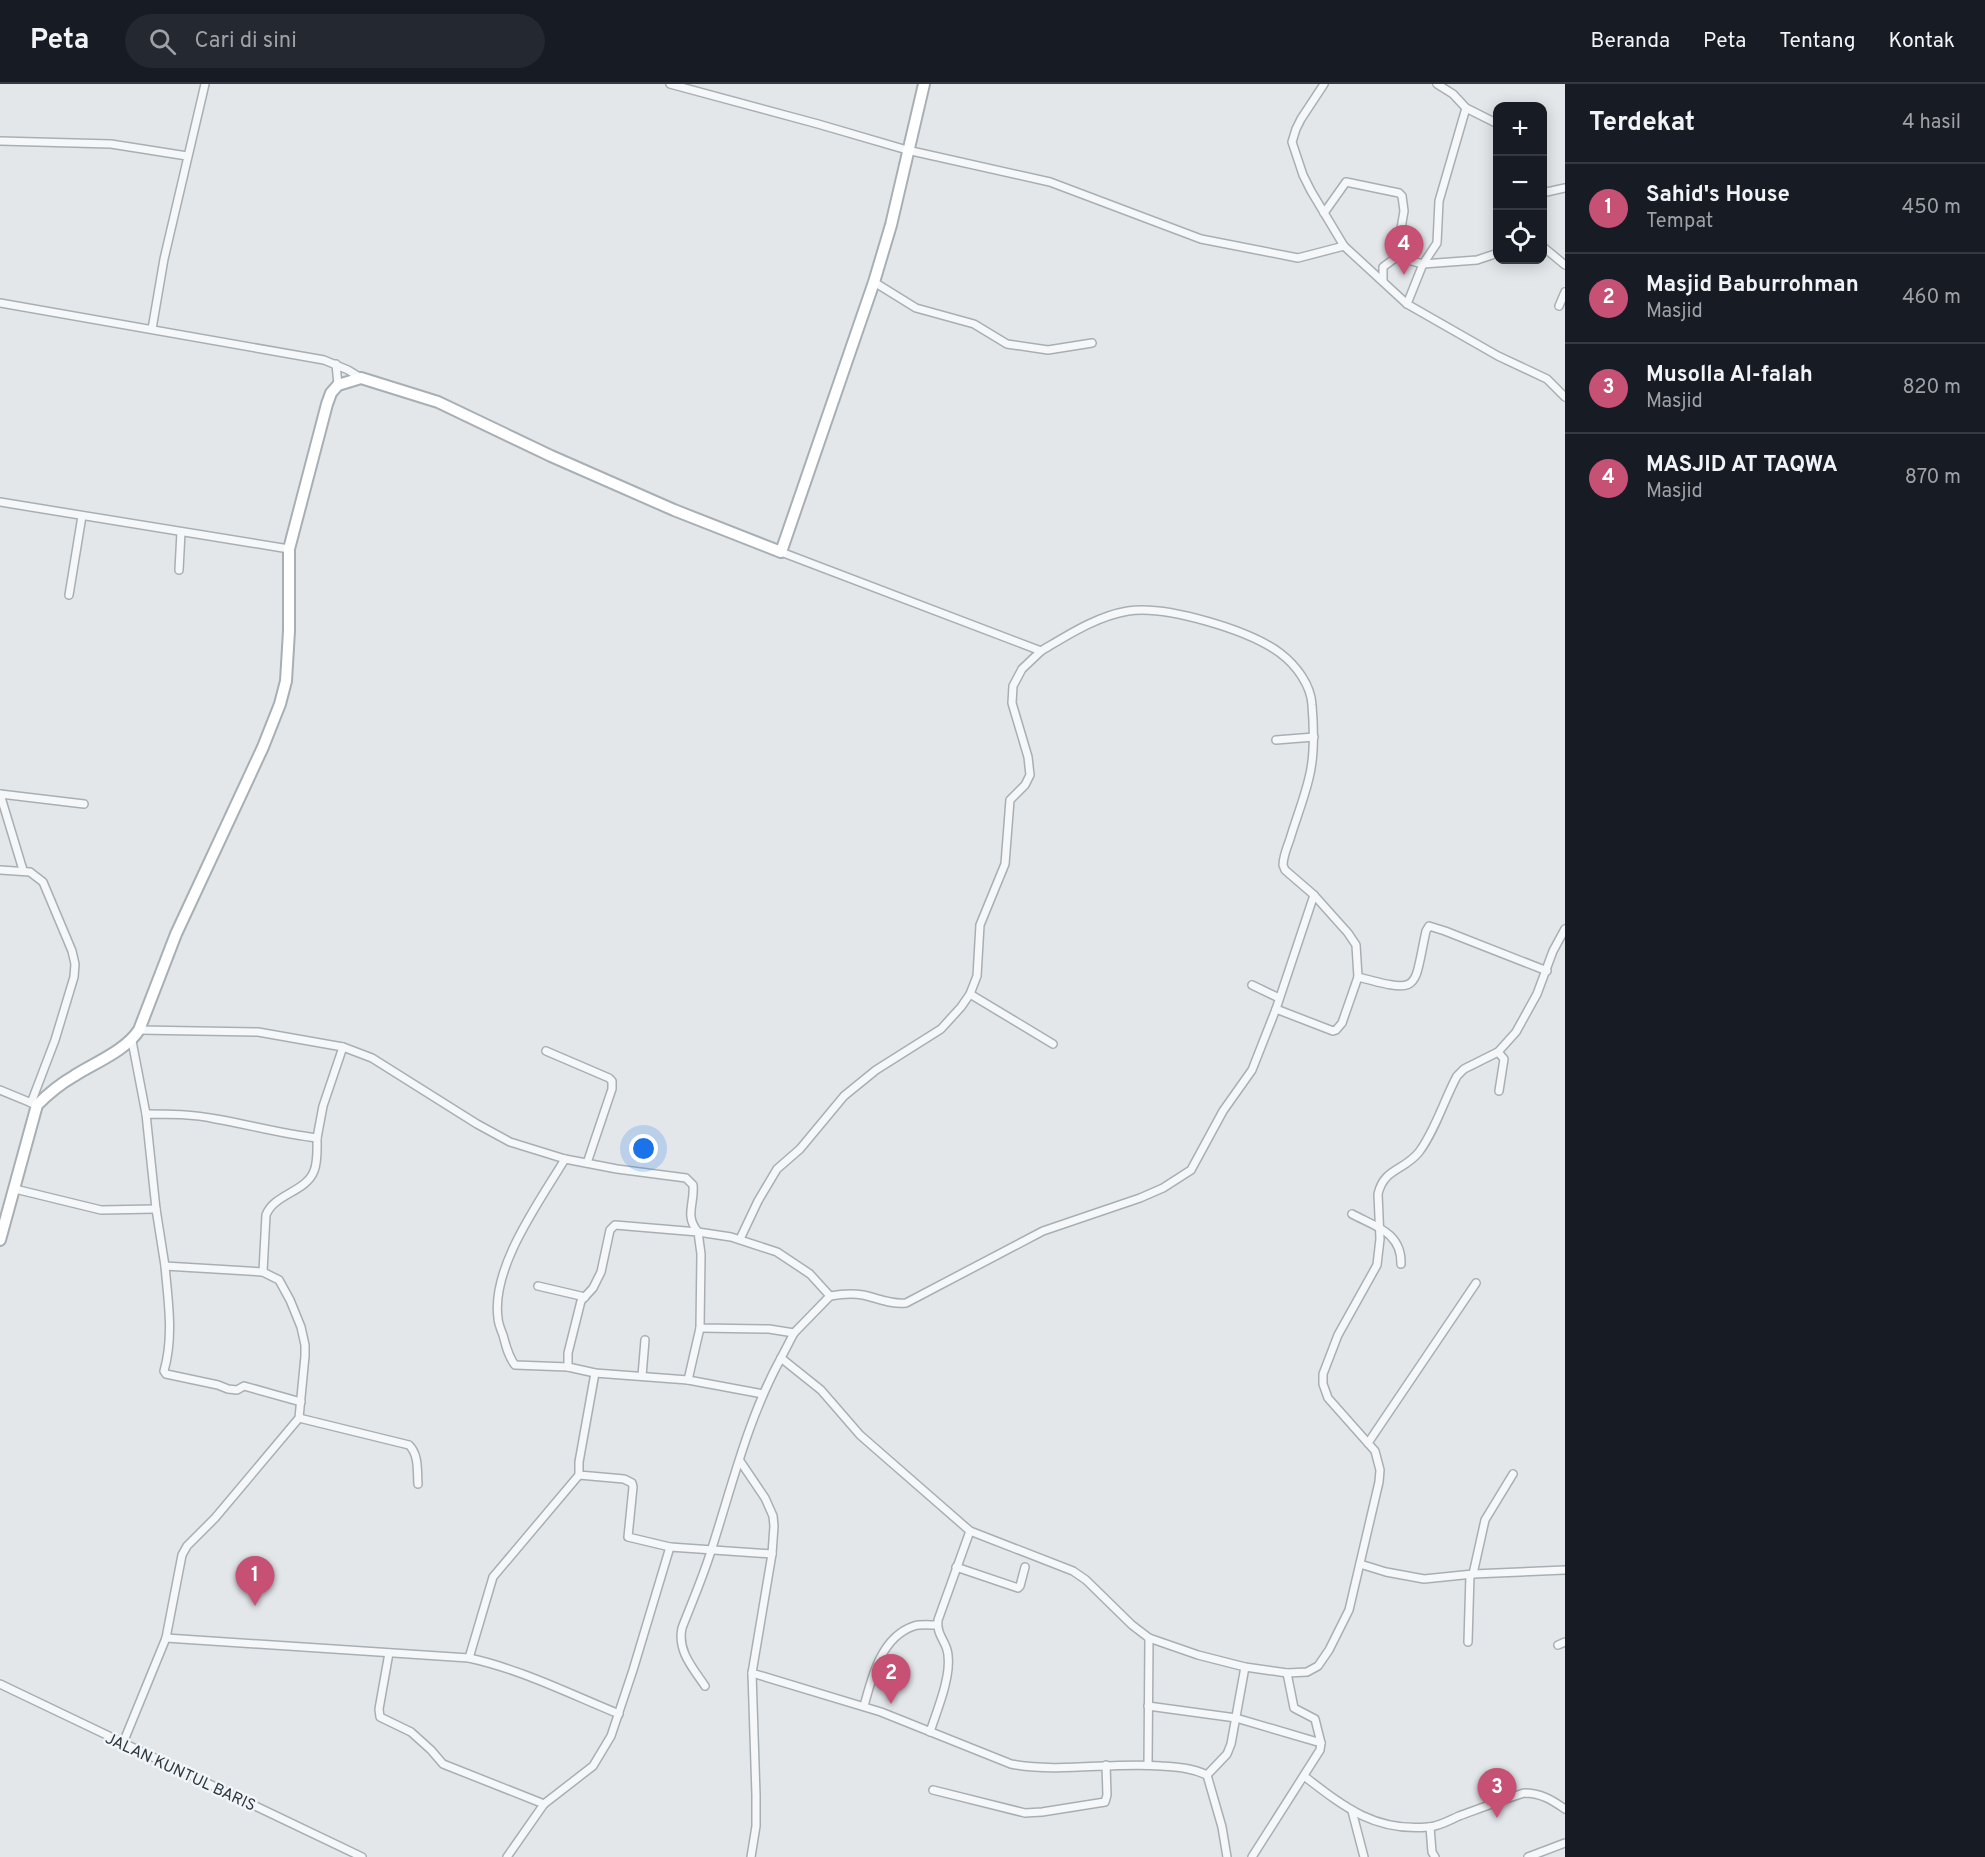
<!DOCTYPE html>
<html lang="id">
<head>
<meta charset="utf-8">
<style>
	:root { --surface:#171b24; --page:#242831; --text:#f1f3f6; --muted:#9ea1a6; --line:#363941; --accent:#c65175 }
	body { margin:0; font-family:Overpass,sans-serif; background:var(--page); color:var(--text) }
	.controls { position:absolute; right:18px; top:18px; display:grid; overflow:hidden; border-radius:12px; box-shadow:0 3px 15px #0003 }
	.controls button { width:54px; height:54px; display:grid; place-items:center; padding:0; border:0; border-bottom:2px solid var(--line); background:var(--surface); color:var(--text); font:30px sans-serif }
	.you { position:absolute; left:644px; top:1065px; width:21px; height:21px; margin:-15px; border:4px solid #fff; border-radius:50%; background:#1a73e8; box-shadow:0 0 0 9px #1a73e833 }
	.badge { display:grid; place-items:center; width:39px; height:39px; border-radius:50%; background:var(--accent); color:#fff; font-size:20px; font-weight:700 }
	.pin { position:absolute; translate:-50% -50px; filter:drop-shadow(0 2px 3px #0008) }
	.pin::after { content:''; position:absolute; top:32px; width:21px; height:18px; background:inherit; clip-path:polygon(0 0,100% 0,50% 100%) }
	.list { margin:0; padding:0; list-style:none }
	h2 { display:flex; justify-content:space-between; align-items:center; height:78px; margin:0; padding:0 24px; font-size:26px }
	h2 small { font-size:20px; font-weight:400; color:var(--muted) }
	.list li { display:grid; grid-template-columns:39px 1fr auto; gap:18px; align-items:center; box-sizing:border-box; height:90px; padding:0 24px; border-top:2px solid var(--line) }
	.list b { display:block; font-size:22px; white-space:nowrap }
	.list p { margin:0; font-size:20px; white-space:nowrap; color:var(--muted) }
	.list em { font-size:20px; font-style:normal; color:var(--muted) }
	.icon { flex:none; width:33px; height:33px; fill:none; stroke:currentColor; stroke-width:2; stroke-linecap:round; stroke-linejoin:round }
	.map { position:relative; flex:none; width:1565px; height:1773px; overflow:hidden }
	header { display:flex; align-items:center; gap:36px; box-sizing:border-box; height:84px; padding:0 30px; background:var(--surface); border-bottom:2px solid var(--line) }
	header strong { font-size:28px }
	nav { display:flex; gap:33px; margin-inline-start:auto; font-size:21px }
	.search { width:420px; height:54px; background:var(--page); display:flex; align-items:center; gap:15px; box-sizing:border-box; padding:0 21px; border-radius:33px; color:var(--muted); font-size:22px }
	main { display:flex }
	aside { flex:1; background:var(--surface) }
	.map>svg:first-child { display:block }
</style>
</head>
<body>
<header>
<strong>Peta</strong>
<div class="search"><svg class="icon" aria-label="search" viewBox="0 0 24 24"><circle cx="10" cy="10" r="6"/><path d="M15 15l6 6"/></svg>Cari di sini</div>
<nav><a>Beranda</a><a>Peta</a><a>Tentang</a><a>Kontak</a></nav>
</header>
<main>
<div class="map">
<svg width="1565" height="1773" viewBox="0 0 1565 1773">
	<rect width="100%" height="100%" fill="#e3e7ea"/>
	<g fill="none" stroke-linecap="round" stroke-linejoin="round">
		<defs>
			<g id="street">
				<path d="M670,0l148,40 89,26 143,32 151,57 97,19 46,-12"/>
				<path d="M1324,0l-23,35 -5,10 -4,13 11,33 8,16 33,55 63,58 91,52 49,23 18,18"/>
				<path d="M1437,0l16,10 13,14 32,16"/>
				<path d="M0,57l111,3 76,12"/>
				<path d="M1542,109l23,-5"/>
				<path d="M1324,129l22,-31 53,11 3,3 2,15 -7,41 3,6 23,6 54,-4 21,-7"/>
				<path d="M1542,162l23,19"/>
				<path d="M1383,197v-14l15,-11"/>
				<path d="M874,198l42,26 58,16 33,20 41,6 44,-7"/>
				<path d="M0,219l324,57 24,10 13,8"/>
				<path d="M1407,220l16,-40 14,-21 2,-42 27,-93"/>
				<path d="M1559,222l6,-14"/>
				<path d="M152,245l12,-70 41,-175"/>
				<path d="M336,280l2,21"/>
				<path d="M0,418l289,47"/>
				<path d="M179,486l2,-38"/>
				<path d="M69,511l13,-79"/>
				<path d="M1041,567c27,-16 56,-35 87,-40 38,-6 121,19 152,42 16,12 31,32 32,52 2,24 3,50 -3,73 -5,21 -13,41 -19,61 -3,8 -7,18 -7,26l2,5 29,25 34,38 8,12 2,32 -16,46 -6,7 -3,1 -57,-22"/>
				<path d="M1276,656l38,-3"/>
				<path d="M0,710l84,10"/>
				<path d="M0,710l23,76"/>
				<path d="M0,786l30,2 13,10 29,69 3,13 -1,13 -19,63 -24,63"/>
				<path d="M1358,893c64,17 55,13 68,-46l3,-5 16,5 102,40"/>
				<path d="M1252,901l27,13"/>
				<path d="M970,910l83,50"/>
				<path d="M139,946l119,2 85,15 29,11 105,66 33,18 55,17 52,10 69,9 7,7c2,19 -9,30 5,47l33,5 46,15 33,22 20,22 -36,37 -13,25"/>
				<path d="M132,957l14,73"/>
				<path d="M546,967l63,27 3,3v8l-25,74"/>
				<path d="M1498,968l6,7 -5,32"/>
				<path d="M0,1006l34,14"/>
				<path d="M565,1075c-25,42 -74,108 -67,159 0,5 3,12 5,17 3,11 5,21 12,30l53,2"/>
				<path d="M15,1105l86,21 55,-1"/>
				<path d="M1352,1130c22,12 50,18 49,50"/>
				<path d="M740,1155l18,-38 19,-32 23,-20 44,-53 32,-26 65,-41 20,-22 9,-13 7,-18 3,-51 25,-61 5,-64 15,-15 5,-10 -2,-18 -16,-54 1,-17 9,-17 19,-18 -260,-99"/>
				<path d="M165,1182c3,35 9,70 -1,105l2,3 52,11 10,4 9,1 7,-4 57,16"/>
				<path d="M263,1188l3,-57c8,-21 40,-23 48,-44 4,-10 3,-22 3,-33"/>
				<path d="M538,1202l47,11"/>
				<path d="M830,1212c11,-2 22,-3 33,-1 14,3 29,10 43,8l137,-72 97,-33 23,-10 28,-18 32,-59 29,-41 24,-61 38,-114"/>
				<path d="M595,1289l-16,89v13l45,4 8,4 1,4 -5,50 42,10"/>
				<path d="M642,1292l3,-36"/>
				<path d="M688,1296l12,-52"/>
				<path d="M763,1310l-75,-14 -93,-7 -27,-6v-14l13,-52 12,-13 8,-16 9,-42 5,-5 83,7 3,22 -1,74 69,1 25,4"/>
				<path d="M299,1334l110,27c10,10 8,25 9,39"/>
				<path d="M1368,1359l108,-160"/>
				<path d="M740,1377l25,37 8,18 1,10 -2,28 -20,119 129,39 130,52c49,9 101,-2 150,2 17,1 31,2 46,9l15,52 5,30"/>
				<path d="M1360,1480l26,8 38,7 49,-5 92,-4"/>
				<path d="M956,1483l62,21 2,-2 5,-19"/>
				<path d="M1473,1490l12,-54 28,-46"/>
				<path d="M166,1554l303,20c51,11 101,36 150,56"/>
				<path d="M1468,1558l2,-67"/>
				<path d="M1558,1561l7,-3"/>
				<path d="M389,1569l-10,56 1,8 31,15 20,18 12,14 101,40"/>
				<path d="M469,1574l24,-81 86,-102"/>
				<path d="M0,1600l362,173"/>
				<path d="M705,1602c-12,-18 -28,-35 -23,-58 10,-26 21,-51 29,-77 21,-65 37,-133 70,-193l40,32 39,45 110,96 103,40 13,9 46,45 17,13 49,17 47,12 42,6 20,-1 11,-6 11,-16 20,-40 30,-128 1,-12 -5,-19 -47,-53 -5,-14v-10l15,-39 39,-70 3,-26 -2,-45c6,-26 26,-23 41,-42 16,-21 25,-52 38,-76l7,-7 34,-17 18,-20 21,-38 16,-43 12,-22"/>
				<path d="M864,1622c8,-29 17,-69 50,-80 6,-2 16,-1 23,-1"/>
				<path d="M1148,1622l88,12 85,25"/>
				<path d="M930,1648c7,-22 21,-54 18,-77 -1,-14 -12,-19 -10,-35l32,-89"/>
				<path d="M123,1659l43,-105 16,-83 5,-9 28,-28 84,-100 6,-62v-11l-4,-18 -11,-27 -11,-20 -16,-8 -98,-6 -9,-57 -10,-95c23,0 47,0 70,5 34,6 67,15 101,19l6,-32 20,-59"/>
				<path d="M1148,1681l1,-127"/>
				<path d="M1207,1691l20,-21 4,-10 14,-77"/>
				<path d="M1304,1692c40,31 71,56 124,51 10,0 22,-7 31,-11 22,-8 43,-16 65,-23 17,0 28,7 41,16"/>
				<path d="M933,1706l92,23 17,-1 63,-10 2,-7 -1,-30"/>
				<path d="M1352,1727l12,46"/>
				<path d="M1430,1743l2,25 3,5"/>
				<path d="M507,1773l37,-53 49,-38 18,-30 22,-66 37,-123 102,7"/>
				<path d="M751,1773l5,-31v-31l-4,-122"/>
				<path d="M1252,1773l68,-107 1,-7 -6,-24 -21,-11 -7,-35"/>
				<path d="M1528,1773l37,-14"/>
			</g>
			<path id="secondary" d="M0,1156l37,-135c11,-11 23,-21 37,-29 22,-14 51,-25 65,-46l37,-96 87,-187 17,-43 6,-23 3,-50v-82l38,-145 4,-11 7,-8 23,-7 77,24 113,54 123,54 107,42 93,-270 17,-57 33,-141"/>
		</defs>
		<use href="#street" stroke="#a8afb4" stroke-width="10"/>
		<use href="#secondary" stroke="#a8afb4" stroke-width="14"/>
		<use href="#street" stroke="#f5f7f9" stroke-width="7"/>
		<use href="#secondary" stroke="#fff" stroke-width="10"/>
	</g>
	<g text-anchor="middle" stroke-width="5" stroke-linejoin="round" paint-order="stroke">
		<g font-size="16" fill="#2c3741" stroke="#f2f5f7">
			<text transform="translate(181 1687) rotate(25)" y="6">JALAN KUNTUL BARIS</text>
		</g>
	</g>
</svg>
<div class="controls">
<button>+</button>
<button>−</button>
<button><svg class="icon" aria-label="locate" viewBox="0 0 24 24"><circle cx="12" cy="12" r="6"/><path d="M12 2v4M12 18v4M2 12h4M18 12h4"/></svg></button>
</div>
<div class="you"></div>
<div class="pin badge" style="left:255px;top:1522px">1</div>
<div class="pin badge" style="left:891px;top:1620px">2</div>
<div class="pin badge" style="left:1497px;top:1734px">3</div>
<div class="pin badge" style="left:1404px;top:191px">4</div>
</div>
<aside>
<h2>Terdekat<small>4 hasil</small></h2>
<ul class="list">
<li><span class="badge">1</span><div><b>Sahid's House</b><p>Tempat</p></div><em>450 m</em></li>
<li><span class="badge">2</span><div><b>Masjid Baburrohman</b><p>Masjid</p></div><em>460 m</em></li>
<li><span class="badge">3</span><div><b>Musolla Al-falah</b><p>Masjid</p></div><em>820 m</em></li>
<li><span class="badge">4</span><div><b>MASJID AT TAQWA</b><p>Masjid</p></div><em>870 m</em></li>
</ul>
</aside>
</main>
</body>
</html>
